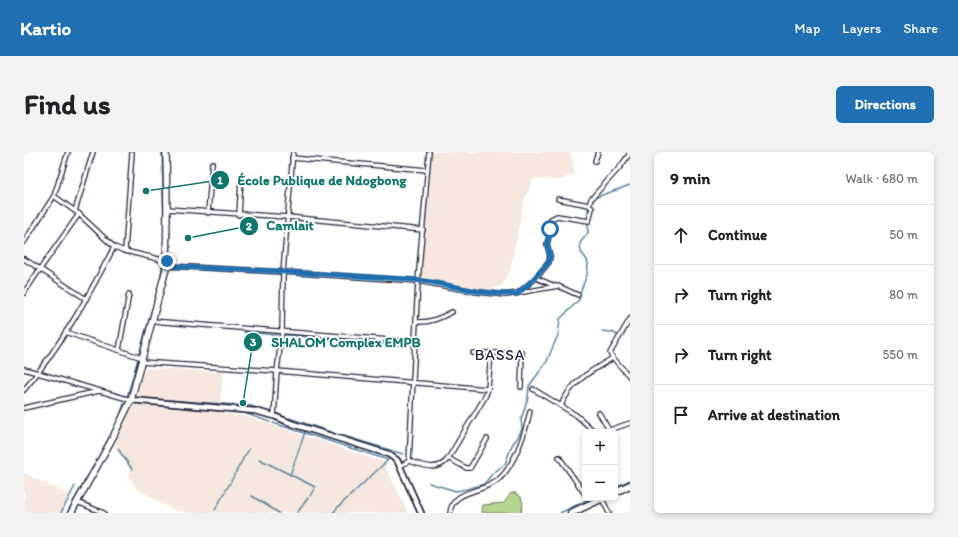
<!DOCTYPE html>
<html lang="en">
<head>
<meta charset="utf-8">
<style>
	:root { --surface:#fff; --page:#f2f2f2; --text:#202124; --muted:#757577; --line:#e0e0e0; --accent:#1f6fb2 }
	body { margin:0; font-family:Itim,sans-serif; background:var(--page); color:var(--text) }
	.controls { position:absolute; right:12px; bottom:12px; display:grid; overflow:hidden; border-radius:6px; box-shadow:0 2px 6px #0003 }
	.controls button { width:36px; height:36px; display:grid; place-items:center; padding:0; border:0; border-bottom:1px solid var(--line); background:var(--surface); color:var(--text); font:20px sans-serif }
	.stop { position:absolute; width:12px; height:12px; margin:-9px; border:3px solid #1f6fb2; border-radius:50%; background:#fff }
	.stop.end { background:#1f6fb2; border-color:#fff; box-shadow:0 1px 4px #0008 }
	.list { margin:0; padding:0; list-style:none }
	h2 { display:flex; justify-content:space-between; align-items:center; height:52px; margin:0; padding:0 16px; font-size:17px }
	h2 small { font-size:13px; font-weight:400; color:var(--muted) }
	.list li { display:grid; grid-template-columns:26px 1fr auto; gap:12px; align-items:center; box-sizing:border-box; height:60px; padding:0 16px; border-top:1px solid var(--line) }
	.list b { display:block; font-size:15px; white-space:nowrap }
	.list em { font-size:13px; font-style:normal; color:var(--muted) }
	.icon { flex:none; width:22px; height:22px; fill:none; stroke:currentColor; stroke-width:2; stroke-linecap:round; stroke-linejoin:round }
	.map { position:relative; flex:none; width:606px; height:361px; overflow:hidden; border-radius:6px }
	header { display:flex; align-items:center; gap:24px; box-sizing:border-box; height:56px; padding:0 20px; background:var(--accent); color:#fff }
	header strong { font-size:19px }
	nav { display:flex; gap:22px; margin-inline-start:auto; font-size:14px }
	.intro { display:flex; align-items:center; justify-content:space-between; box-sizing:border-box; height:96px; padding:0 24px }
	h1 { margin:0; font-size:28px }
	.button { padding:10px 18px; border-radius:6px; background:var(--accent); color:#fff; font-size:14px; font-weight:700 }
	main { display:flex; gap:24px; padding:0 24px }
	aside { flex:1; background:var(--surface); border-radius:6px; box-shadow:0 2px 6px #0003 }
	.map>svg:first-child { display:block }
</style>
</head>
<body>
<header>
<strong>Kartio</strong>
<nav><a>Map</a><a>Layers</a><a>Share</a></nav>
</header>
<div class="intro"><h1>Find us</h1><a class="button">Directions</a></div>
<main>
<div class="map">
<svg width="606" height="361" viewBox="0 0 606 361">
	<rect width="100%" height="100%" fill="#fff"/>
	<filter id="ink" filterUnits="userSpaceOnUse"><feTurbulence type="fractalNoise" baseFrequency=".025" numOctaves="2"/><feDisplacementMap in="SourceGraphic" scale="8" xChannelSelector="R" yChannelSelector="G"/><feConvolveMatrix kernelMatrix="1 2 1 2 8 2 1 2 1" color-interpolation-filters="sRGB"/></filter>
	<g filter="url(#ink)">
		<g fill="#f6e7df">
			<path d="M408,0h138l3,8 1,14 -14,6 -27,-1 -9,22 -14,69 -8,15 -12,5 -69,-9 8,-107z"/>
			<path d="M123,216l76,4 -4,41 29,4 135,45 25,51h-221l-17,-5 -33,-19 -9,-13 3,-6 -15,-21 1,-16 20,-33 6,-28z"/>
			<path d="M0,321l45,22 -8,18h-37z"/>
		</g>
		<path fill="#b4d58f" stroke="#6b7c65" d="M487,341h4l6,4 2,7 -2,9h-39l1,-8 21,-2z"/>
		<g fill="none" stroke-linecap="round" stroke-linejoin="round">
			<g stroke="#5a849e" stroke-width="1.5">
				<path d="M138,0l2,78"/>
				<path d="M568,49l5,-4 33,-12"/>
				<path d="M146,80v8"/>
				<path d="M146,112l1,-19"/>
				<path d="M136,128l3,-18"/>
				<path d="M138,144l7,-27"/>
				<path d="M130,151l4,-16"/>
				<path d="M131,167l6,-20"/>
				<path d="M578,179l10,1 7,4"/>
				<path d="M220,180l33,3"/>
				<path d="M261,183l62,5"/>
				<path d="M329,189l48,4"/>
				<path d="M115,202l13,-45"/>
				<path d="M103,245l11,-38"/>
				<path d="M115,246l112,8 19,6"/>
				<path d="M223,262l23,8"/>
				<path d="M267,269l-2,-3 45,15"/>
				<path d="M249,271l115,37 -51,48 -4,5"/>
				<path d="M95,280l8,-18"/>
				<path d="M317,283l62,19"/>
				<path d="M94,297l14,20"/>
				<path d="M221,304l4,-7"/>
				<path d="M235,307l56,28 -5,9"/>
				<path d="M80,308l7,-14"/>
				<path d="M69,315l24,-44 7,-19"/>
				<path d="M266,323l15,-43"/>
				<path d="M207,329l13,-24"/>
				<path d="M405,331l27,8 11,-2 17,-5 8,-10 13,-10 7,-19 6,-8 4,-8 -1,-9 7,-23 1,-11 17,-23 12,-28 2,-16 19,-19 2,-10 6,-15 1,-11 -1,-4 -6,-8 -1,-9 8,-10v-23l1,-4"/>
				<path d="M591,335l15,-7"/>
				<path d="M228,344l27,17"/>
				<path d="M585,347l1,-1"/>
				<path d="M57,350l21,-40"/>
				<path d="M191,358l15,-27"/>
				<path d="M37,361l14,-27"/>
				<path d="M43,361l21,-38"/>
				<path d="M50,361l5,-8"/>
				<path d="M273,361l11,-15"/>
				<path d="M536,361l31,-15"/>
			</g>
			<defs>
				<g id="minor">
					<path d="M268,6l135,12"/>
					<path d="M571,9l3,-9"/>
					<path d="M30,44l25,18 35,33"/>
					<path d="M534,47l31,6"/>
					<path d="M143,57l121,8 135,13"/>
					<path d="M51,59l18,-59"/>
					<path d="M184,61l4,-50"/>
					<path d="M55,62l-39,55 46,30"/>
					<path d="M215,63l2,-36"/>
					<path d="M0,90l30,-46 14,-44"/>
					<path d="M101,99l7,-98"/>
					<path d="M0,107l16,10 -16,24"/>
					<path d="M143,114l116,6 135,9 59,11 29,3 52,-9 20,9"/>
					<path d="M512,126l19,8"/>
					<path d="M494,141l18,-15 13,-16 1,-6 -3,-12 4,-15 -2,-6 2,-4 6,-3 32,5 3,-13 -3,-3 2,-6 30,-33 9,-13"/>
					<path d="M606,167l-20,34c2,5 15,18 20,24"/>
					<path d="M128,169l263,21"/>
					<path d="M392,170c14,1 24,-4 36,-10"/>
					<path d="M41,180l77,26"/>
					<path d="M95,198l10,-56"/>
					<path d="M449,201h49l-1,34"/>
					<path d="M117,210l136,9 211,18"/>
					<path d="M0,217l107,31"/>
					<path d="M509,237l43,26 19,17"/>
					<path d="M0,238c36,-43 64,-93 90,-143l11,4 42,10"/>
					<path d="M537,254c9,-24 31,-36 52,-48"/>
					<path d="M0,256l75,-17"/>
					<path d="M575,261l10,17"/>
					<path d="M250,264l3,-45 5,-39 1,-60 10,-120"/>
					<path d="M580,280l26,-9"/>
					<path d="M535,305l26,37"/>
					<path d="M424,306l18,10h4l17,-29"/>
					<path d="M385,309c13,4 28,11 38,-1l38,-63 3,-8 3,-36"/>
					<path d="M376,314l9,-5 9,-180 11,-129"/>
					<path d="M578,347l7,14"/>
					<path d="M53,350l27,11"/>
					<path d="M426,361c2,-24 33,-20 48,-33 16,-13 28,-49 32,-69"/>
				</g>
				<path id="tertiary" d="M107,248l124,11 19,5 19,8 95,30 9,6 24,53"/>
				<path id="secondary" d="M47,361l40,-72 20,-41 35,-131 1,-60 -1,-57"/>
				<g id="primary">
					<path d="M591,340l15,-7"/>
					<path d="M547,361l32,-15"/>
				</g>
			</defs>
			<use href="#minor" stroke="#22223b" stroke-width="6"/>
			<use href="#tertiary" stroke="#22223b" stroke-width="8"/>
			<use href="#secondary" stroke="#22223b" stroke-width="8"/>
			<use href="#primary" stroke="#22223b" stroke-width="9"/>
			<use href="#minor" stroke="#fff" stroke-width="3.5"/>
			<use href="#tertiary" stroke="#fff" stroke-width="4.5"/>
			<use href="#secondary" stroke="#fff" stroke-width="5.5"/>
			<use href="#primary" stroke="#fff" stroke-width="6"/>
		</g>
	</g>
	<g fill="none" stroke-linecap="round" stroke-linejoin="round" filter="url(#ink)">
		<path stroke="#1f6fb2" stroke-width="5" d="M143,109v5c83,4 166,8 248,14 33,3 63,15 96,14h6l12,-10 20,-22 1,-6 -3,-12 3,-15"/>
	</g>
	<g text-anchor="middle" stroke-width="3.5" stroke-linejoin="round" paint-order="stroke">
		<g font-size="15" letter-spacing="1" fill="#22223b" stroke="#fff">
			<text x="476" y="208">BASSA</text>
		</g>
	</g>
	<path fill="none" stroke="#0f766e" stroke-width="1.5" d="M122 39L196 28M164 86L225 74M219 251L229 190"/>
	<g fill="#0f766e" stroke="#fff" stroke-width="1.5">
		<circle cx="122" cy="39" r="4"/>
		<circle cx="164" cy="86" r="4"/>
		<circle cx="219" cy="251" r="4"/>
		<circle cx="196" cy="28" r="10"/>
		<circle cx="225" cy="74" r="10"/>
		<circle cx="229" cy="190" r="10"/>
	</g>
	<g font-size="12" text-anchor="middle" font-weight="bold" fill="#fff">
		<text x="196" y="32">1</text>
		<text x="225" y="78">2</text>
		<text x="229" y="194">3</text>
	</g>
	<g font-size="14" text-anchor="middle" font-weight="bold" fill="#0f766e" stroke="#fff" stroke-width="3.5" stroke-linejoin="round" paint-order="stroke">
		<text x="298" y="33">École Publique de Ndogbong</text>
		<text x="266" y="78">Camlait</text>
		<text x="322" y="195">SHALOM Complex EMPB</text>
	</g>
</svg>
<div class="controls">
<button>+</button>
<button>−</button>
</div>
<div class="stop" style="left:526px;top:77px"></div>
<div class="stop end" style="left:143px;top:109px"></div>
</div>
<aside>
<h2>9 min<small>Walk · 680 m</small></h2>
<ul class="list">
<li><svg class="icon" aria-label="ahead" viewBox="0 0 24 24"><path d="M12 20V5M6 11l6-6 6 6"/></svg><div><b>Continue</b></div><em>50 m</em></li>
<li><svg class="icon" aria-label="right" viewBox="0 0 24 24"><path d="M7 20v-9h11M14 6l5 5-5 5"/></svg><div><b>Turn right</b></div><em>80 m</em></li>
<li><svg class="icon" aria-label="right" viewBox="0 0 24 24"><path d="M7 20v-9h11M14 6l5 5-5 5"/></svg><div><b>Turn right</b></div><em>550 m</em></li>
<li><svg class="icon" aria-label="arrive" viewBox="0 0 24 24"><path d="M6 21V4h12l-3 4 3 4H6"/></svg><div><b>Arrive at destination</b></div></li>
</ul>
</aside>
</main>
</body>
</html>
